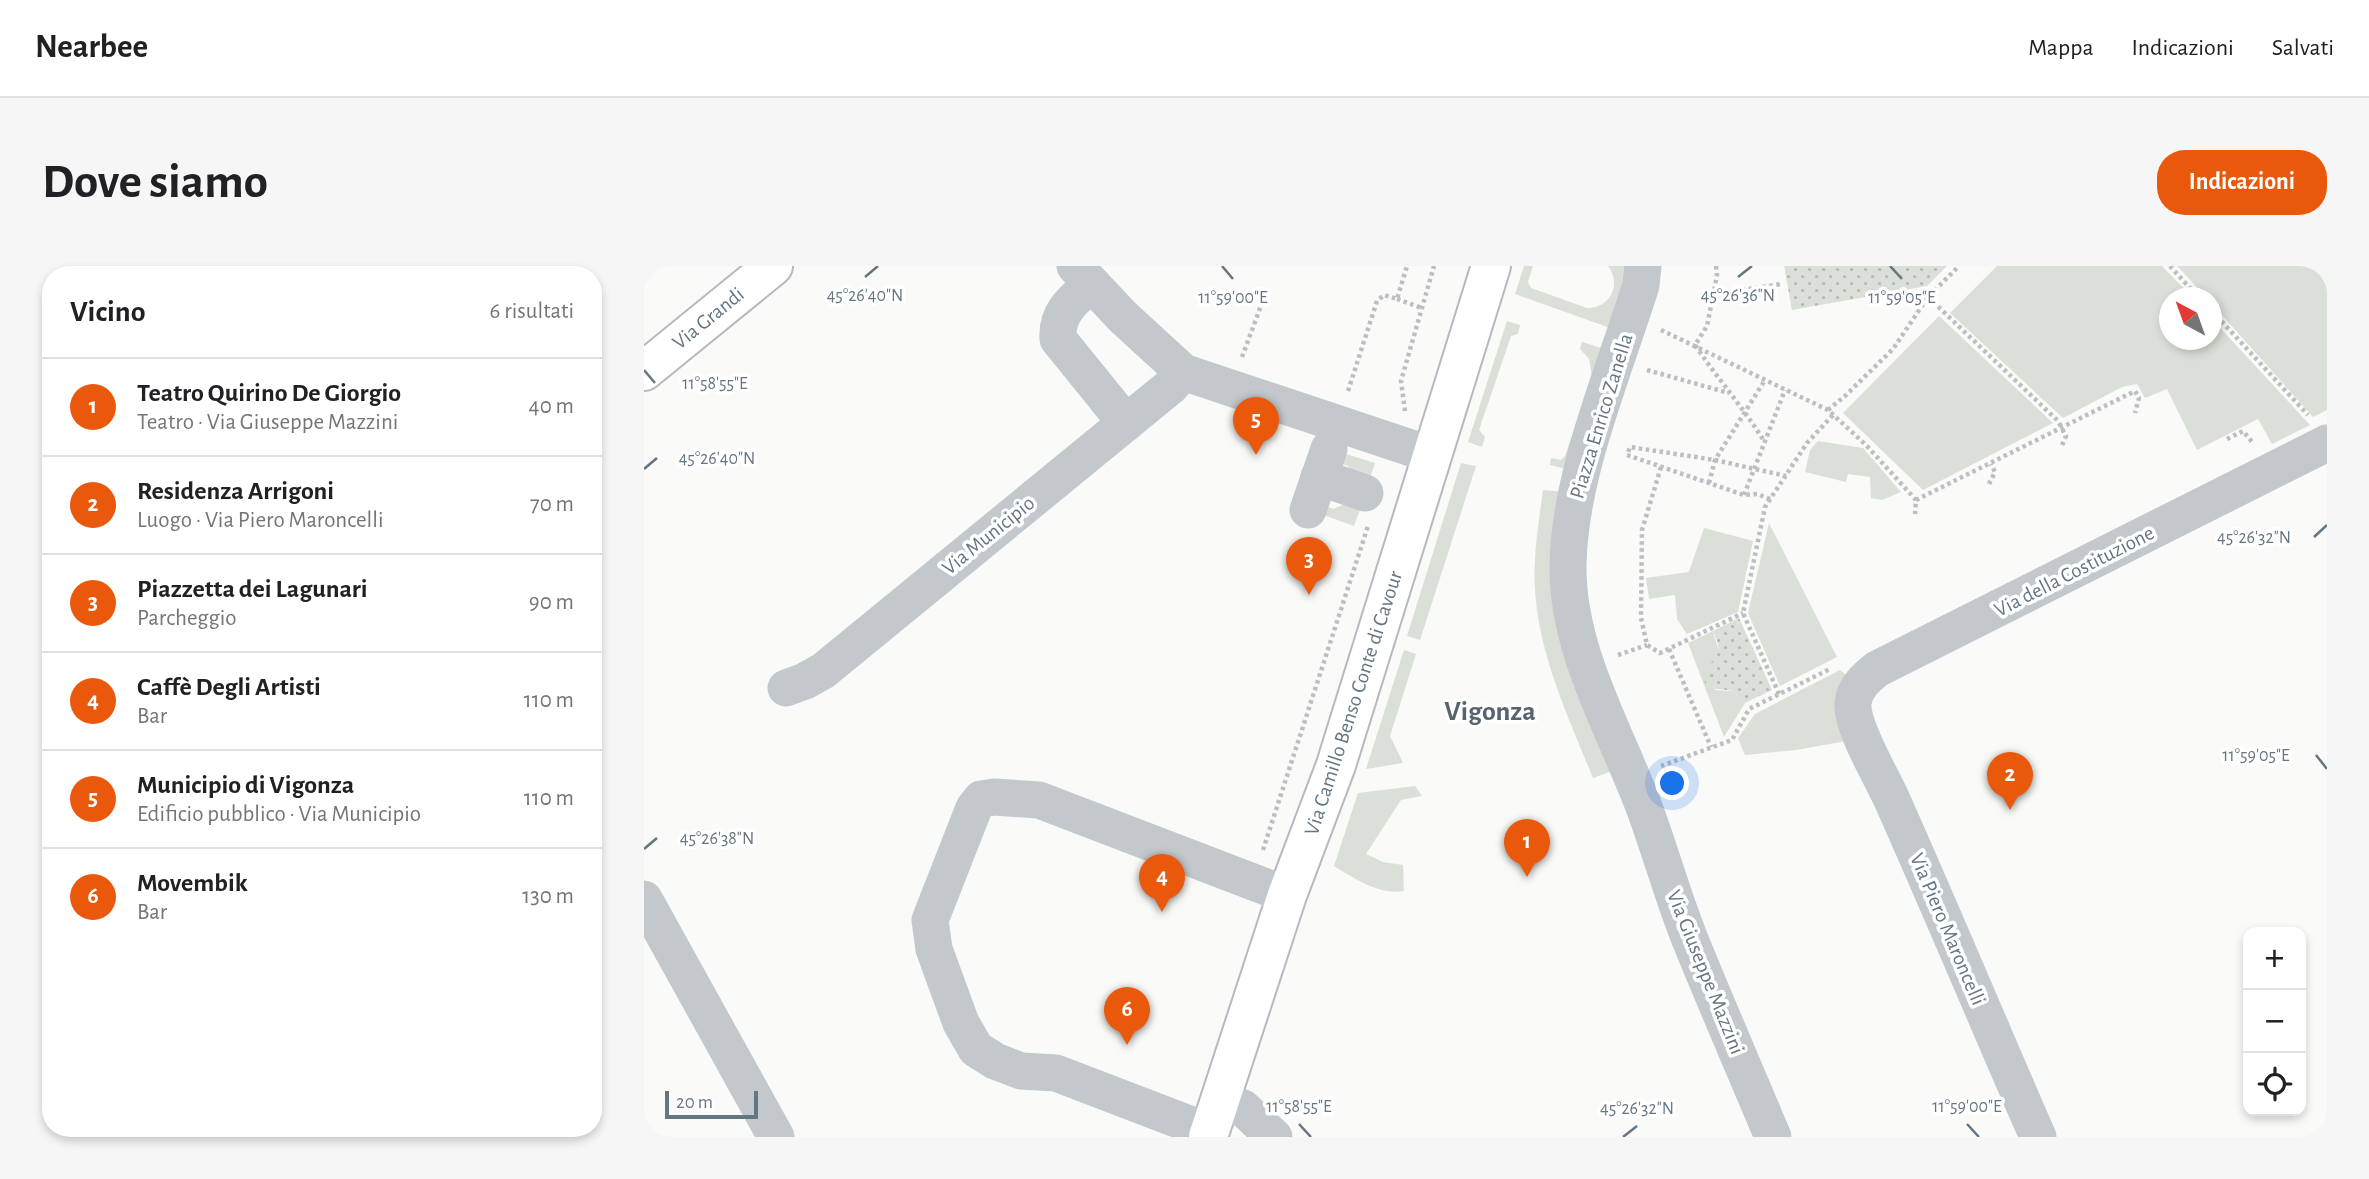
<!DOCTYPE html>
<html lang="it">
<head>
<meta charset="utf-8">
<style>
	:root { --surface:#fff; --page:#f6f6f6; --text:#202124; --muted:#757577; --line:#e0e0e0; --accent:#ea580c }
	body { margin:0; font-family:"Alegreya Sans",sans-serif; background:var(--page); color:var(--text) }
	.controls { position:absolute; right:21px; bottom:21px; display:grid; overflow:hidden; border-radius:14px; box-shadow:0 4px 10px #0003 }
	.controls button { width:63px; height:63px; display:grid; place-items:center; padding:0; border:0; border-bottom:2px solid var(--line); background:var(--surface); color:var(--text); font:35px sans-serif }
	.compass { position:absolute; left:1515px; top:21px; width:63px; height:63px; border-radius:50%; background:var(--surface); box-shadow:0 4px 10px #0003; rotate:319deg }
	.scale { position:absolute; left:21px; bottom:18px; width:93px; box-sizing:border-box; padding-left:7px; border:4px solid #657683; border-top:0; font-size:19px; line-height:24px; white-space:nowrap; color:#657683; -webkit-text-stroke:5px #fff; paint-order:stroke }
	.you { position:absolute; left:1029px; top:518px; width:24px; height:24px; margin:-18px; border:5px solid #fff; border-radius:50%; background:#1a73e8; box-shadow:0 0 0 10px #1a73e833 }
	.badge { display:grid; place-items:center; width:46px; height:46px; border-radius:50%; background:var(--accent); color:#fff; font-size:23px; font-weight:700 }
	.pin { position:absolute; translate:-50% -58px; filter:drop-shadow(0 2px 4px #0008) }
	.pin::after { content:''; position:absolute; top:37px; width:24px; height:21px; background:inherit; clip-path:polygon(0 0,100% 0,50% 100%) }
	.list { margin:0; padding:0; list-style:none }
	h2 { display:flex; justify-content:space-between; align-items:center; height:91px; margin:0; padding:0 28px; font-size:30px }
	h2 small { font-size:23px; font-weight:400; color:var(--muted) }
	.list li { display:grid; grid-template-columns:46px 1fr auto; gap:21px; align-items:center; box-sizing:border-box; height:98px; padding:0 28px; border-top:2px solid var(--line) }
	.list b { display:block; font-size:26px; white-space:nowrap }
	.list p { margin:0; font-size:23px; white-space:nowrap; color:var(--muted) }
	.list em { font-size:23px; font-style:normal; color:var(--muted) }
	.icon { flex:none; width:38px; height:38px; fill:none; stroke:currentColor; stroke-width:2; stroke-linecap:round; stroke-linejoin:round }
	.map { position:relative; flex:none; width:1683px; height:871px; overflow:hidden; border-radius:28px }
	header { display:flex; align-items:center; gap:42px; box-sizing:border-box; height:98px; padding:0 35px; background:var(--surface); border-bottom:2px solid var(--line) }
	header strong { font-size:33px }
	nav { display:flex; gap:38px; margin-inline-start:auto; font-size:24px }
	.intro { display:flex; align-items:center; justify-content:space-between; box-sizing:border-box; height:168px; padding:0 42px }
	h1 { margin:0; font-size:49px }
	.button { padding:18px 32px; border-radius:28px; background:var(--accent); color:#fff; font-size:24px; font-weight:700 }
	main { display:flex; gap:42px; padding:0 42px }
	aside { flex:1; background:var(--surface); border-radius:28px; box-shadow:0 4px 10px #0003 }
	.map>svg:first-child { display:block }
</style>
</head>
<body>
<header>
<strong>Nearbee</strong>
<nav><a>Mappa</a><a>Indicazioni</a><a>Salvati</a></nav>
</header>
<div class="intro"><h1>Dove siamo</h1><a class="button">Indicazioni</a></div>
<main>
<aside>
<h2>Vicino<small>6 risultati</small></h2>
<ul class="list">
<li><span class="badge">1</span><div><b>Teatro Quirino De Giorgio</b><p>Teatro · Via Giuseppe Mazzini</p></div><em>40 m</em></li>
<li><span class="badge">2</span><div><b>Residenza Arrigoni</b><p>Luogo · Via Piero Maroncelli</p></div><em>70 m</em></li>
<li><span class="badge">3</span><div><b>Piazzetta dei Lagunari</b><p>Parcheggio</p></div><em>90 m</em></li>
<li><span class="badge">4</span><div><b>Caffè Degli Artisti</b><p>Bar</p></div><em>110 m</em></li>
<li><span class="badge">5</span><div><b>Municipio di Vigonza</b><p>Edificio pubblico · Via Municipio</p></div><em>110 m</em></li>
<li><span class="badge">6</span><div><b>Movembik</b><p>Bar</p></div><em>130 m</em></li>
</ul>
</aside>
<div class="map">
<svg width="1683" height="871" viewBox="0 0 1683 871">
	<defs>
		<pattern id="park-dots" width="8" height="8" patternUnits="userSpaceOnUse" patternTransform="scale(1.75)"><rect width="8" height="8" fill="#dadfd7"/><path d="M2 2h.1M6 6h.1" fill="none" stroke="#b4b9b4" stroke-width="1.8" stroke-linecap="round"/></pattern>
	</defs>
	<rect width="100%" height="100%" fill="#fafaf8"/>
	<g fill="#dadfd7">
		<path d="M880,0h9l-5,16 3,6 56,20c23,1 35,-24 21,-42h23l-18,63 -98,-35z"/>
		<path d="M1353,0h165l30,31 -22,1v42h42v-21l98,106 -38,19 -14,-25 -61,31 -30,-61 -22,9 -8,-14 -15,3 -59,31 -113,-105z"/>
		<path d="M1533,0h150v144l-14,7 -101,-113v-6l-6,-1z"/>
		<path d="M1295,50l114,107 -130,67 -80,-77z"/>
		<path d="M863,55l13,4 -2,9 -7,2 -32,94 6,7 -3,10 -14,-5z"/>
		<path d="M938,76l26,8 -38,120 -20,-5 1,-7 10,2 4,-4 27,-79 -3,-18 -9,-10z"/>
		<path d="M1174,175l45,7 38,44 -19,8 -11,-2 -1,-21 -22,-3 -2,8 -41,-10 5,-22z"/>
		<path d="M692,185l39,12 -8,24 -7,-2 -12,-19 -16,-6z"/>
		<path d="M817,197l15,3 -56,174 -13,-4z"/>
		<path d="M899,224l22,2 50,278 -22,8c-28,-70 -63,-141 -58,-218 1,-24 5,-47 8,-70z"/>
		<path d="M713,233l6,2 -9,25 -39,-14 3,-9 15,6z"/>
		<path d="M1125,257l68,134 -57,29 -32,-73z"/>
		<path d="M1060,262l49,13 -15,71 -51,22 -10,-15 -2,-24 -26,4 -3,-21 43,-6z"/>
		<path d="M1069,365l6,21 -4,8v30l18,1 12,12 -21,34 -36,-94z"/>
		<path d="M760,384l12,4 -26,82 13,27 -37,6z"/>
		<path d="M1196,404l6,5v66l-50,9 -51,5 -7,-17 17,-24z"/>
		<path d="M771,520l7,10 -21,4 -35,54 17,8 20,3 1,26c-26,4 -48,-12 -70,-25l24,-73z"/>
	</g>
	<g fill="url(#park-dots)">
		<path d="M1140,0h163l-20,20 -135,24z"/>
		<path d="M1095,352l33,72 -27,13 -12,-12c-12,-3 -21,1 -29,-10 0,-25 25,-17 9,-50z"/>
	</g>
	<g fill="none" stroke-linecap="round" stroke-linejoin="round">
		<defs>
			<g id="major">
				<path d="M0,105l129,-105"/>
				<path d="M564,871l79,-242 49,-130 155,-499"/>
			</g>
		</defs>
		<use href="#major" stroke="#b5babe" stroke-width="42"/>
		<g stroke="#bbbfc2" stroke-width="4.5" stroke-dasharray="3.5 3.5" stroke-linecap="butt">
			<path d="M1072,0l1,9 -10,51 -12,19c22,33 48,62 69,96"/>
			<path d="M1526,0l29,32"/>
			<path d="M1070,28l68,-10"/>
			<path d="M1284,31l130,124 8,15 -5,12"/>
			<path d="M753,33l25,9"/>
			<path d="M1568,45l96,104"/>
			<path d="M1017,64l167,80 38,35 50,55 -1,14"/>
			<path d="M598,91l20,-54"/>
			<path d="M1003,104l82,23"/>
			<path d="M704,125l29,-90 7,-6 13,4 10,-33"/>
			<path d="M1184,144l17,-14 48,-47 35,-52 31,-31"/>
			<path d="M761,145l-4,-30 33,-115"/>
			<path d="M1583,173l16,-8 10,12"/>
			<path d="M1017,201l-19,63 -1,88 6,27 13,8 83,-40"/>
			<path d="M1065,217l6,-23 50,-80"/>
			<path d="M1345,218l6,-12 -4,-8"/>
			<path d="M1100,229l41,-105"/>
			<path d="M1126,233l-13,-5 -13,1 -117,-40 3,-8 85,13 71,16"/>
			<path d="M1272,234l219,-109 4,7 -4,15"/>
			<path d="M1025,383l42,98"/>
			<path d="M974,389l29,-10"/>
			<path d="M1135,428l-36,-81 22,-106 42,-64 26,-28"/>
			<path d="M1017,500l71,-26 17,-31 81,-40"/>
			<path d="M619,584l105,-324"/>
		</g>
		<g stroke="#c3c8cc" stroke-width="37">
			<path d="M431,0l48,51 60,55 249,83"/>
			<path d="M999,0l-2,19c-27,87 -72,190 -73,281 -1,84 47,164 76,241 16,43 28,87 45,130 27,67 56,133 84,200"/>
			<path d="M447,18c-18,16 -35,29 -33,55l68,84"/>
			<path d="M675,211l46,16"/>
			<path d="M664,244l21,-61"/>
			<path d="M142,422l19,-7 18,-10 348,-285 12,-14"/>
			<path d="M0,633l132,238"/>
			<path d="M576,836l23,6 31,29"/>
			<path d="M566,866l-154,-59 -35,-2 -26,-10 -19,-12 -15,-26 -27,-74 -4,-29 44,-112 7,-9 13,-2 45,3 248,95"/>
			<path d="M1394,871c-49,-112 -96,-225 -146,-337 -10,-23 -41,-73 -39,-97 2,-16 13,-25 24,-34l450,-226"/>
		</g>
		<use href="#major" stroke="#fff" stroke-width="38"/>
	</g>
	<path fill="none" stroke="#657683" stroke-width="2.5" d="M578,0l11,13M1246,0l12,13M221,11l13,-11M1094,11l14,-11M0,104l11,13M0,203l13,-11M1670,271l13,-12M1672,489l11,14M0,583l13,-11M655,858l12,13M1323,858l12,13M979,871l14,-11"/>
	<g text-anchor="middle" stroke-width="7" stroke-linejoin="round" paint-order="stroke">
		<g font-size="21" fill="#657683" stroke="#fff">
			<text transform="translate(64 52) rotate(-39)" y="7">Via Grandi</text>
			<text transform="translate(957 150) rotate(-73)" y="7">Piazza Enrico Zanella</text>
			<text transform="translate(344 269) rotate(-39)" y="7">Via Municipio</text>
			<text transform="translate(1430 305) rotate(-27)" y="7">Via della Costituzione</text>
			<text transform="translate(709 437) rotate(-72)" y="7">Via Camillo Benso Conte di Cavour</text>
			<text transform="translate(1304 663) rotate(67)" y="7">Via Piero Maroncelli</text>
			<text transform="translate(1062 706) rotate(68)" y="7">Via Giuseppe Mazzini</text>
		</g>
		<g font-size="28" font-weight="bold" fill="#57646e" stroke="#fff">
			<text x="846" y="454">Vigonza</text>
		</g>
	</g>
	<g font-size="18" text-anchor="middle" fill="#657683" stroke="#fff" stroke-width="7" stroke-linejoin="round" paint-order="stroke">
		<text x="221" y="35">45°26'40"N</text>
		<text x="1094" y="35">45°26'36"N</text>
		<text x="589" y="37">11°59'00"E</text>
		<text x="1258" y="37">11°59'05"E</text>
		<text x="71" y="123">11°58'55"E</text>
		<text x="73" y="198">45°26'40"N</text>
		<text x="1610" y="277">45°26'32"N</text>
		<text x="1612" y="495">11°59'05"E</text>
		<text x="73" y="578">45°26'38"N</text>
		<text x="655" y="846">11°58'55"E</text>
		<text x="1323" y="846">11°59'00"E</text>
		<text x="993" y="848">45°26'32"N</text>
	</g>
</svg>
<div class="controls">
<button>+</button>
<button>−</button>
<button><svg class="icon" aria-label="locate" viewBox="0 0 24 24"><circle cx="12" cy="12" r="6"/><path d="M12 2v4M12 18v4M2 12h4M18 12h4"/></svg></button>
</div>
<svg class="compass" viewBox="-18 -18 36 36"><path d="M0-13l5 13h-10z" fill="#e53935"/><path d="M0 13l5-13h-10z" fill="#757577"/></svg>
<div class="scale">20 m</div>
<div class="you"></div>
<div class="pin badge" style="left:883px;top:611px">1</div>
<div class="pin badge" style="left:1366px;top:544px">2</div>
<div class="pin badge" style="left:665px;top:329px">3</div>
<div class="pin badge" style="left:518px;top:646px">4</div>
<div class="pin badge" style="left:612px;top:189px">5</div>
<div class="pin badge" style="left:483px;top:779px">6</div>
</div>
</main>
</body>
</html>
